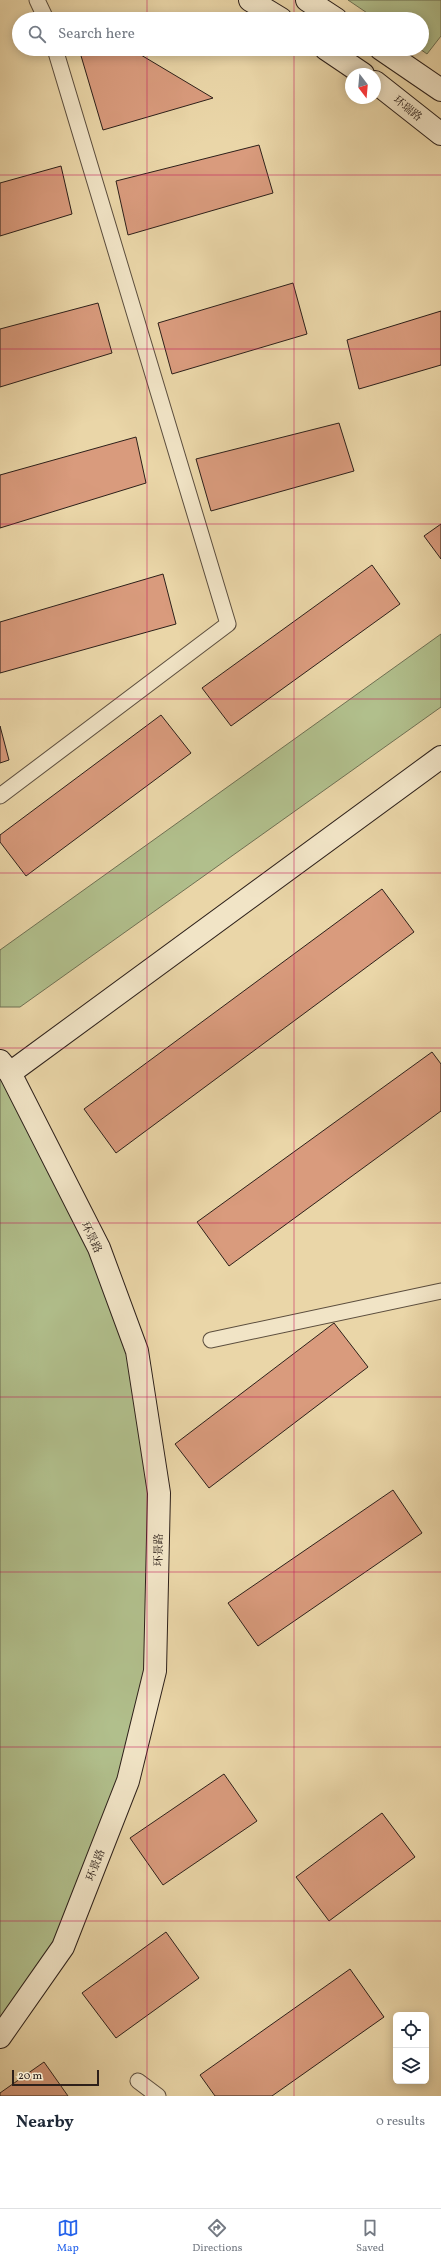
<!DOCTYPE html>
<html lang="en">
<head>
<meta charset="utf-8">
<style>
	:root { --surface:#fff; --page:#f2f2f3; --text:#1f2937; --muted:#747a83; --line:#e0e1e3; --accent:#2563eb }
	body { margin:0; font-family:Vollkorn,"Noto Serif SC",serif; background:var(--page); color:var(--text) }
	.controls { position:absolute; right:12px; bottom:12px; display:grid; overflow:hidden; border-radius:6px; box-shadow:0 2px 10px #0003 }
	.controls button { width:36px; height:36px; display:grid; place-items:center; padding:0; border:0; border-bottom:1px solid var(--line); background:var(--surface); color:var(--text); font:20px sans-serif }
	.compass { position:absolute; left:345px; top:68px; width:36px; height:36px; border-radius:50%; background:var(--surface); box-shadow:0 2px 10px #0003; rotate:164deg }
	.scale { position:absolute; left:12px; bottom:10px; width:87px; box-sizing:border-box; padding-left:4px; border:2px solid #2d201a; border-top:0; font-size:11px; line-height:14px; white-space:nowrap; color:#2d201a; -webkit-text-stroke:3px #f1e4c6; paint-order:stroke }
	.list { margin:0; padding:0; list-style:none }
	h2 { display:flex; justify-content:space-between; align-items:center; height:52px; margin:0; padding:0 16px; font-size:17px }
	h2 small { font-size:13px; font-weight:400; color:var(--muted) }
	.icon { flex:none; width:22px; height:22px; fill:none; stroke:currentColor; stroke-width:2; stroke-linecap:round; stroke-linejoin:round }
	.map { position:relative; flex:none; width:441px; height:2096px; overflow:hidden }
	.search { position:absolute; background:var(--surface); box-shadow:0 2px 10px #0003; left:12px; right:12px; top:12px; height:44px; display:flex; align-items:center; gap:10px; box-sizing:border-box; padding:0 14px; border-radius:22px; color:var(--muted); font-size:15px }
	.sheet { height:112px; background:var(--surface) }
	nav { display:flex; justify-content:space-around; align-items:center; box-sizing:border-box; height:56px; border-top:1px solid var(--line); background:var(--surface); font-size:11px; color:var(--muted) }
	nav a { display:grid; justify-items:center; gap:2px }
	nav .on { color:var(--accent) }
	.map>svg:first-child { display:block }
</style>
</head>
<body>
<div class="map">
<svg width="441" height="2096" viewBox="0 0 441 2096">
	<rect width="100%" height="100%" fill="#ead6a8"/>
	<filter id="stains"><feTurbulence type="fractalNoise" baseFrequency=".005" numOctaves="4"/><feColorMatrix values="0 0 0 0 .2 0 0 0 0 .09 0 0 0 0 .02 0 0 0 .5 -.17"/></filter>
	<radialGradient id="worn" r=".72"><stop offset=".6" stop-color="#630" stop-opacity="0"/><stop offset="1" stop-color="#630" stop-opacity=".3"/></radialGradient>
	<g fill="#b1bf8c" stroke="#6f7053">
		<path d="M348,0h93v36l-14,18 -7,-5h2v-30h-46z"/>
		<path d="M441,634v73l-421,300h-20v-57z"/>
		<path d="M0,1061l137,290 22,142 -4,178 -92,276 -63,90z"/>
	</g>
	<g fill="#d99b7d" stroke="#2d201a">
		<path d="M79,49h52l82,49 -110,32z"/>
		<path d="M259,145l14,48 -145,42 -12,-54z"/>
		<path d="M61,166l11,48 -72,22v-53z"/>
		<path d="M293,283l14,51 -135,40 -14,-51z"/>
		<path d="M98,303l14,50 -112,34v-58z"/>
		<path d="M441,311v54l-82,24 -12,-49z"/>
		<path d="M339,423l15,48 -143,40 -15,-52z"/>
		<path d="M136,437l10,46 -146,45v-53z"/>
		<path d="M441,524v35l-17,-23z"/>
		<path d="M372,565l28,39 -169,122 -29,-38z"/>
		<path d="M163,574l13,50 -176,49v-51z"/>
		<path d="M161,715l30,38 -165,123 -26,-34v-7z"/>
		<path d="M0,726l9,34 -9,3z"/>
		<path d="M382,889l32,43 -298,221 -32,-44z"/>
		<path d="M432,1052l9,12v47l-212,155 -32,-44z"/>
		<path d="M334,1323l34,44 -159,121 -34,-44z"/>
		<path d="M393,1490l29,43 -164,113 -30,-43z"/>
		<path d="M224,1774l33,47 -94,64 -33,-47z"/>
		<path d="M382,1813l33,44 -86,64 -33,-44z"/>
		<path d="M166,1932l33,46 -83,60 -34,-45z"/>
		<path d="M350,1969l34,48 -112,79h-57l-15,-21z"/>
		<path d="M44,2062l24,34h-68v-3z"/>
	</g>
	<g fill="none" stroke-linecap="round" stroke-linejoin="round">
		<defs>
			<g id="lane">
				<path d="M37,0l9,19"/>
				<path d="M0,796l228,-172 -173,-575"/>
				<path d="M211,1340l230,-49"/>
				<path d="M138,2081l20,15"/>
			</g>
			<g id="secondary">
				<path d="M250,0l31,19"/>
				<path d="M307,0l29,19"/>
				<path d="M326,49l37,25"/>
				<path d="M381,49l60,41"/>
				<path d="M375,82l66,52"/>
				<path d="M0,1061l10,12 89,175 38,103 22,142 -4,178 -27,110 -65,166 -63,90"/>
				<path d="M10,1073l431,-316"/>
			</g>
		</defs>
		<use href="#lane" stroke="#5c4e3e" stroke-width="17"/>
		<use href="#secondary" stroke="#2d201a" stroke-width="24"/>
		<use href="#lane" stroke="#f1e4c6" stroke-width="15"/>
		<use href="#secondary" stroke="#f1e4c6" stroke-width="22"/>
	</g>
	<path fill="none" stroke="#c2185b" stroke-width="1" stroke-opacity="0.55" d="M147,0v19M294,0v19M147,49v2047M294,49v2047M0,175h441M0,349h441M0,524h441M0,699h441M0,873h441M0,1048h441M0,1223h441M0,1397h441M0,1572h441M0,1747h441M0,1921h441"/>
	<g text-anchor="middle" stroke-width="3" stroke-linejoin="round" paint-order="stroke">
		<g font-size="11" fill="#2d201a" stroke="#f1e4c6">
			<text transform="translate(408 108) rotate(39)" y="4">环瑞路</text>
			<text transform="translate(92 1237) rotate(64)" y="4">环景路</text>
			<text transform="translate(158 1550) rotate(-89)" y="4">环景路</text>
			<text transform="translate(95 1865) rotate(-69)" y="4">环景路</text>
		</g>
	</g>
	<rect width="100%" height="100%" filter="url(#stains)"/>
	<rect width="100%" height="100%" fill="url(#worn)"/>
</svg>
<div class="controls">
<button><svg class="icon" aria-label="locate" viewBox="0 0 24 24"><circle cx="12" cy="12" r="6"/><path d="M12 2v4M12 18v4M2 12h4M18 12h4"/></svg></button>
<button><svg class="icon" aria-label="layers" viewBox="0 0 24 24"><path d="M12 4l9 5-9 5-9-5zM3 14l9 5 9-5"/></svg></button>
</div>
<svg class="compass" viewBox="-18 -18 36 36"><path d="M0-13l5 13h-10z" fill="#e53935"/><path d="M0 13l5-13h-10z" fill="#747a83"/></svg>
<div class="scale">20 m</div>
<div class="search"><svg class="icon" aria-label="search" viewBox="0 0 24 24"><circle cx="10" cy="10" r="6"/><path d="M15 15l6 6"/></svg>Search here</div>
</div>
<section class="sheet">
<h2>Nearby<small>0 results</small></h2>
<ul class="list">
</ul>
</section>
<nav>
<a class="on"><svg class="icon" aria-label="map" viewBox="0 0 24 24"><path d="M3 6l6-2 6 2 6-2v14l-6 2-6-2-6 2zM9 4v14M15 6v14"/></svg>Map</a>
<a><svg class="icon" aria-label="directions" viewBox="0 0 24 24"><path d="M12 3l9 9-9 9-9-9zM9 14v-3h6M13 9l2 2-2 2"/></svg>Directions</a>
<a><svg class="icon" aria-label="saved" viewBox="0 0 24 24"><path d="M7 4h10v16l-5-4-5 4z"/></svg>Saved</a>
</nav>
</body>
</html>
